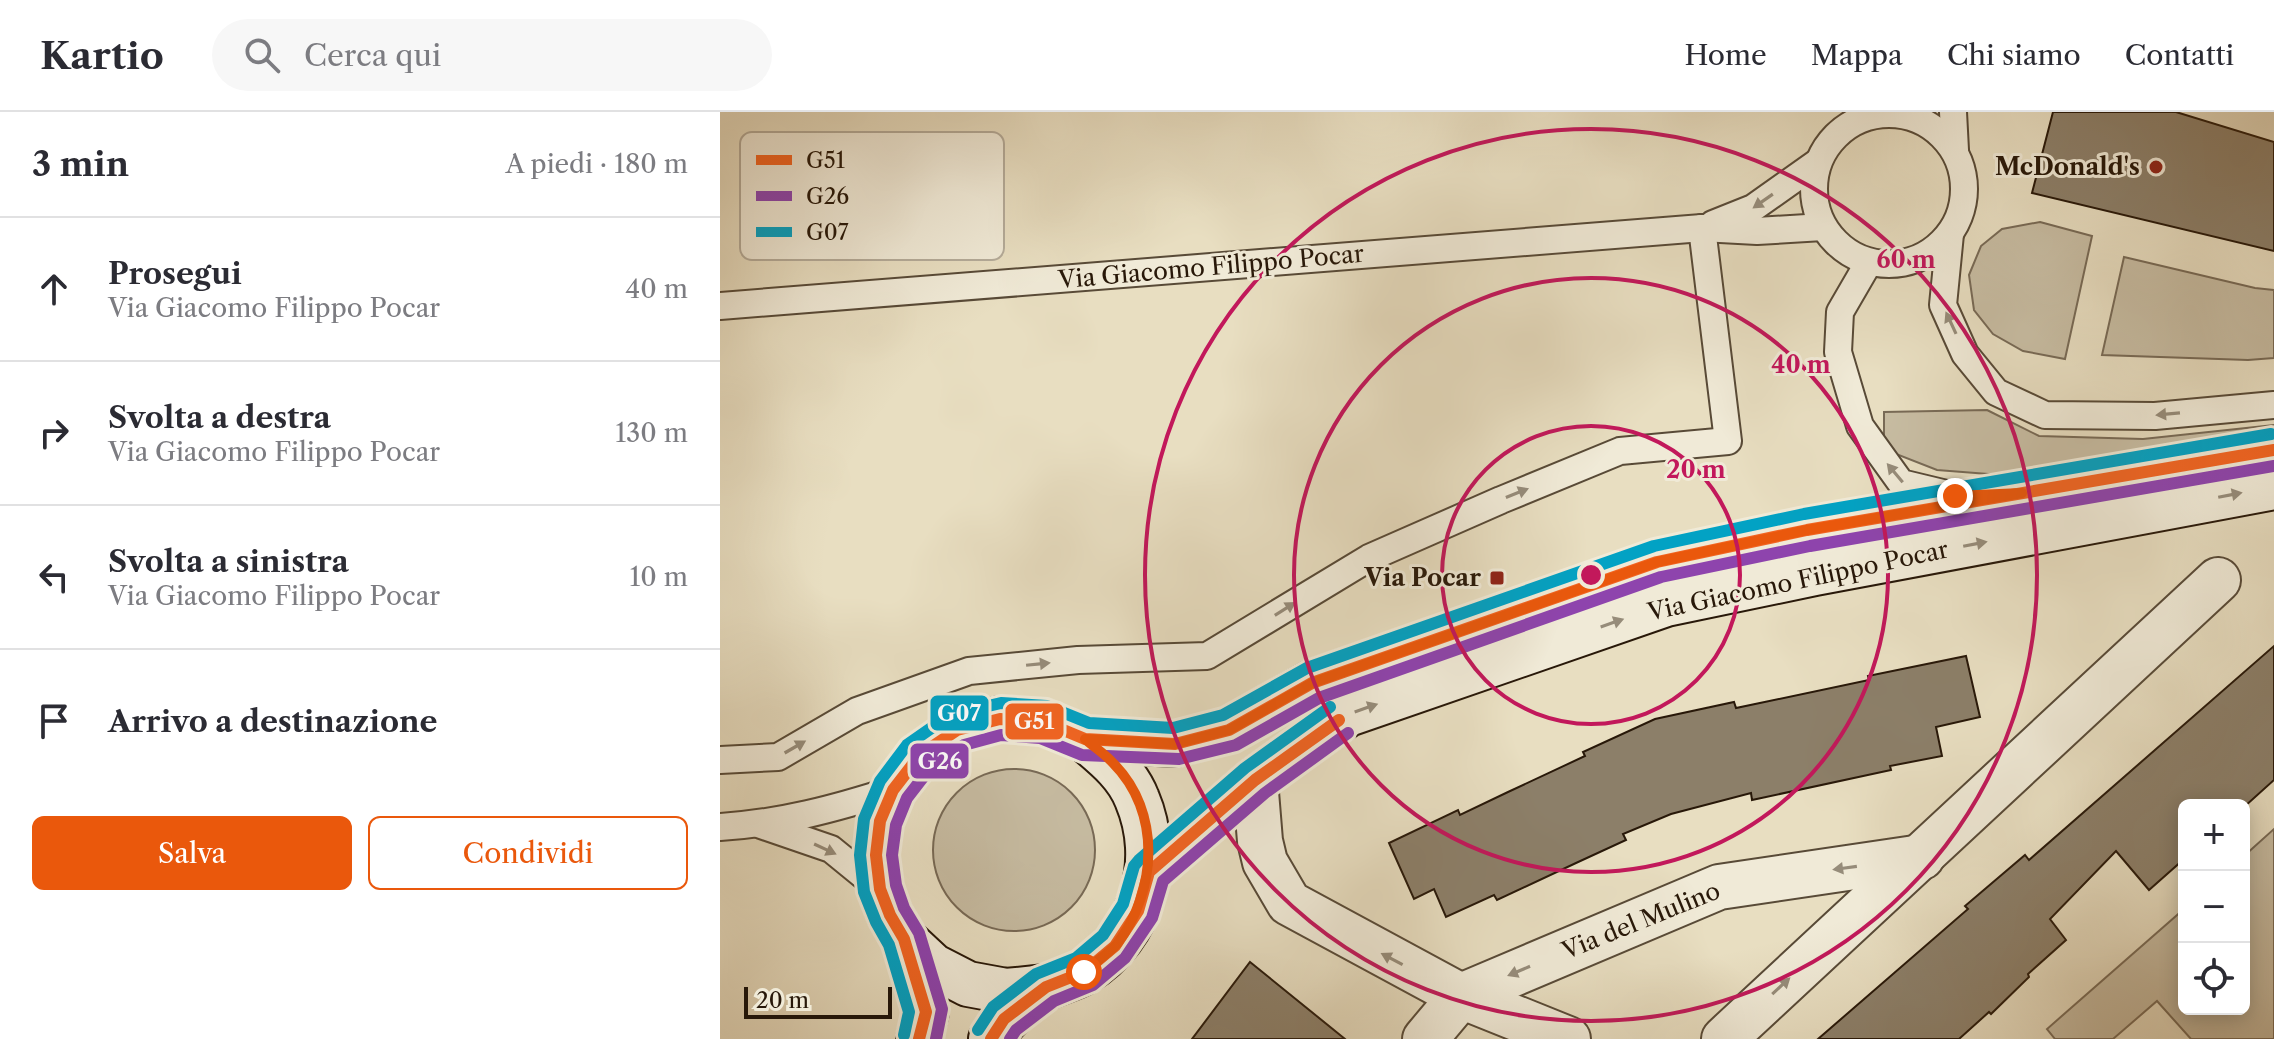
<!DOCTYPE html>
<html lang="it">
<head>
<meta charset="utf-8">
<style>
	:root { --surface:#fff; --page:#f7f7f7; --text:#2b2b33; --muted:#7c7c81; --line:#e1e1e2; --accent:#ea580c }
	body { margin:0; font-family:"Libre Caslon Text",serif; background:var(--page); color:var(--text) }
	.controls { position:absolute; right:24px; bottom:24px; display:grid; overflow:hidden; border-radius:12px; box-shadow:0 4px 20px #0003 }
	.controls button { width:72px; height:72px; display:grid; place-items:center; padding:0; border:0; border-bottom:2px solid var(--line); background:var(--surface); color:var(--text); font:40px sans-serif }
	.scale { position:absolute; left:24px; bottom:20px; width:148px; box-sizing:border-box; padding-left:8px; border:4px solid #281809; border-top:0; font-size:22px; line-height:28px; white-space:nowrap; color:#281809; -webkit-text-stroke:6px #f0ead7; paint-order:stroke }
	.stop { position:absolute; width:24px; height:24px; margin:-18px; border:6px solid #ea580c; border-radius:50%; background:#fff }
	.stop.end { background:#ea580c; border-color:#fff; box-shadow:0 2px 8px #0008 }
	.list { margin:0; padding:0; list-style:none }
	h2 { display:flex; justify-content:space-between; align-items:center; height:104px; margin:0; padding:0 32px; font-size:34px }
	h2 small { font-size:26px; font-weight:400; color:var(--muted) }
	.list li { display:grid; grid-template-columns:52px 1fr auto; gap:24px; align-items:center; box-sizing:border-box; height:144px; padding:0 32px; border-top:2px solid var(--line) }
	.list b { display:block; font-size:30px; white-space:nowrap }
	.list p { margin:0; font-size:26px; white-space:nowrap; color:var(--muted) }
	.list em { font-size:26px; font-style:normal; color:var(--muted) }
	.actions { display:flex; gap:16px; padding:24px 32px }
	.actions a { flex:1; padding:18px 0; border:2px solid var(--accent); border-radius:12px; text-align:center; font-size:28px; color:var(--accent) }
	.actions .main { background:var(--accent); color:#fff }
	.icon { flex:none; width:44px; height:44px; fill:none; stroke:currentColor; stroke-width:2; stroke-linecap:round; stroke-linejoin:round }
	.map { position:relative; flex:none; width:1554px; height:927px; overflow:hidden }
	header { display:flex; align-items:center; gap:48px; box-sizing:border-box; height:112px; padding:0 40px; background:var(--surface); border-bottom:2px solid var(--line) }
	header strong { font-size:38px }
	nav { display:flex; gap:44px; margin-inline-start:auto; font-size:28px }
	.search { width:560px; height:72px; background:var(--page); display:flex; align-items:center; gap:20px; box-sizing:border-box; padding:0 28px; border-radius:44px; color:var(--muted); font-size:30px }
	main { display:flex }
	aside { flex:1; background:var(--surface) }
	.map>svg:first-child { display:block }
</style>
</head>
<body>
<header>
<strong>Kartio</strong>
<div class="search"><svg class="icon" aria-label="search" viewBox="0 0 24 24"><circle cx="10" cy="10" r="6"/><path d="M15 15l6 6"/></svg>Cerca qui</div>
<nav><a>Home</a><a>Mappa</a><a>Chi siamo</a><a>Contatti</a></nav>
</header>
<main>
<aside>
<h2>3 min<small>A piedi · 180 m</small></h2>
<ul class="list">
<li><svg class="icon" aria-label="ahead" viewBox="0 0 24 24"><path d="M12 20V5M6 11l6-6 6 6"/></svg><div><b>Prosegui</b><p>Via Giacomo Filippo Pocar</p></div><em>40 m</em></li>
<li><svg class="icon" aria-label="right" viewBox="0 0 24 24"><path d="M7 20v-9h11M14 6l5 5-5 5"/></svg><div><b>Svolta a destra</b><p>Via Giacomo Filippo Pocar</p></div><em>130 m</em></li>
<li><svg class="icon" aria-label="left" viewBox="0 0 24 24"><path d="M17 20v-9H6M10 6l-5 5 5 5"/></svg><div><b>Svolta a sinistra</b><p>Via Giacomo Filippo Pocar</p></div><em>10 m</em></li>
<li><svg class="icon" aria-label="arrive" viewBox="0 0 24 24"><path d="M6 21V4h12l-3 4 3 4H6"/></svg><div><b>Arrivo a destinazione</b></div></li>
</ul>
<div class="actions"><a class="main">Salva</a><a>Condividi</a></div>
</aside>
<div class="map">
<svg width="1554" height="927" viewBox="0 0 1554 927">
	<rect width="100%" height="100%" fill="#e8dec1"/>
	<filter id="stains"><feTurbulence type="fractalNoise" baseFrequency=".0025" numOctaves="4"/><feColorMatrix values="0 0 0 0 .2 0 0 0 0 .09 0 0 0 0 .02 0 0 0 .5 -.17"/></filter>
	<radialGradient id="worn" r=".72"><stop offset=".6" stop-color="#630" stop-opacity="0"/><stop offset="1" stop-color="#630" stop-opacity=".3"/></radialGradient>
	<g fill="#c7bca2" stroke="#786a56" stroke-width="2">
		<path d="M1320,110l52,14 -27,123 -42,-8 -30,-17 -19,-24 -5,-35 12,-29 21,-17z"/>
		<path d="M1404,145l131,31 19,2v68l-26,2 -146,-5z"/>
		<path d="M1267,298l52,26 104,3 131,-14v13l-260,38 -77,-6 -41,-16 -12,-17v-25z"/>
		<circle cx="294" cy="738" r="81"/>
		<path d="M1554,717v210h-83l-34,-38 -44,38h-58l-8,-10 137,-120v100h60v-153z"/>
	</g>
	<g fill="#8c7f69" stroke="#281809" stroke-width="2">
		<path d="M1333,0h123l98,30v109l-242,-58z"/>
		<path d="M1554,534v134l-30,27 -60,-2v54l-35,31 -33,-39 -66,68 16,21 -38,34 1,3 -38,37 -2,-2 -30,27h-141l150,-130 -3,-3 60,-51 4,5z"/>
		<path d="M1246,544l14,61 -44,10 6,29 -52,10 1,4 -139,30 -1,-7 -80,21 -48,20 3,6 -50,23 -79,37 -3,-5 -48,22 -12,-28 -20,10 -25,-56 69,-33 2,5 48,-23 77,-36 -2,-4 72,-33 79,-17 2,6 133,-28 -1,-4z"/>
		<path d="M530,850l95,77h-153z"/>
	</g>
	<g fill="none" stroke-linecap="round" stroke-linejoin="round">
		<defs>
			<g id="service">
				<path d="M1233,0l2,38"/>
				<circle cx="1169" cy="77" r="75"/>
				<path d="M993,112l40,-16 65,-46"/>
				<path d="M1230,122l-7,71 22,49 31,38 49,23 110,1 119,-11"/>
				<path d="M1149,150l-29,50 -2,40 22,74 41,57 54,13"/>
				<path d="M0,194l982,-78 55,3 66,-4"/>
				<path d="M0,648l58,-3 79,-46 112,-40 109,-11 129,-4 162,-98 132,-58 119,-49 108,-10 -26,-213"/>
				<path d="M41,713l70,24 49,40"/>
				<path d="M0,715c61,-4 114,-18 173,-37"/>
			</g>
			<g id="minor">
				<path d="M535,668l5,61 5,21 24,41 172,93 107,43"/>
				<path d="M705,927l36,-43 258,-109 203,-30"/>
				<path d="M1004,927l494,-459"/>
			</g>
			<g id="secondary">
				<path d="M429,760l106,-92 93,-66 318,-110 149,-31 459,-86"/>
				<path d="M184,827l29,27 35,18 38,7 40,-4"/>
				<path d="M199,927l7,-27 -22,-73 -14,-24 -10,-26 -4,-34 4,-34 13,-31 27,-35 37,-25 43,-11 44,3 41,17 90,5 54,-14 83,-47 345,-121 150,-32 467,-80"/>
				<path d="M271,927c13,-20 37,-43 59,-53 11,-5 24,-8 34,-14 59,-36 79,-112 53,-173 -10,-26 -32,-43 -52,-60"/>
			</g>
		</defs>
		<use href="#service" stroke="#584a37" stroke-width="30"/>
		<use href="#minor" stroke="#584a37" stroke-width="48"/>
		<use href="#secondary" stroke="#281809" stroke-width="48"/>
		<use href="#service" stroke="#f0ead7" stroke-width="26"/>
		<use href="#minor" stroke="#f0ead7" stroke-width="44"/>
		<use href="#secondary" stroke="#f0ead7" stroke-width="44"/>
		<defs>
			<g id="bus-1">
				<path d="M199,927l7,-27 -22,-73 -14,-24 -10,-26 -4,-34 4,-34 13,-31 27,-35 37,-25 43,-11 44,3 41,17 90,5 54,-14 83,-47 345,-121 150,-32 467,-80"/>
				<path d="M271,927l13,-20 42,-32 38,-15 31,-26 23,-35 11,-39 106,-92 84,-60"/>
			</g>
			<g id="bus-2">
				<path d="M216,927l6,-30 -23,-76 -15,-25 -8,-23 -4,-30 4,-30 11,-27 24,-31 33,-22 37,-10 39,3 42,17 97,4 57,-14 83,-47 342,-121 149,-31 464,-80"/>
				<path d="M290,927l6,-9 38,-29 39,-16 32,-27 27,-40 11,-37 102,-88 83,-60"/>
			</g>
			<g id="bus-3">
				<path d="M258,918l15,-23 43,-33 40,-16 27,-23 20,-31 11,-38 5,-6 106,-92 85,-61"/>
				<path d="M184,923l5,-23 -20,-67 -13,-23 -12,-30 -4,-37 4,-36 16,-38 27,-36 43,-30 51,-12 46,3 42,17 84,5 50,-13 84,-47 347,-122 150,-32 467,-80"/>
			</g>
		</defs>
		<use href="#bus-1" stroke="#f0ead7" stroke-width="18"/>
		<use href="#bus-2" stroke="#f0ead7" stroke-width="18"/>
		<use href="#bus-3" stroke="#f0ead7" stroke-width="18"/>
		<use href="#bus-1" stroke="#f26522" stroke-width="12"/>
		<use href="#bus-2" stroke="#8e44ad" stroke-width="12"/>
		<use href="#bus-3" stroke="#02a2c4" stroke-width="12"/>
	</g>
	<defs><path id="oneway-solid" d="M-6-.8H1V-3.2L6.5 0L1 3.2V.8H-6Z" transform="scale(2)"/></defs>
	<g fill="#968c7a">
		<use href="#oneway-solid" transform="translate(1043 89) rotate(145)"/>
		<use href="#oneway-solid" transform="translate(1231 211) rotate(-115)"/>
		<use href="#oneway-solid" transform="translate(1448 302) rotate(175)"/>
		<use href="#oneway-solid" transform="translate(1175 361) rotate(-130)"/>
		<use href="#oneway-solid" transform="translate(797 381) rotate(-22)"/>
		<use href="#oneway-solid" transform="translate(1510 383) rotate(-11)"/>
		<use href="#oneway-solid" transform="translate(1255 432) rotate(-11)"/>
		<use href="#oneway-solid" transform="translate(565 497) rotate(-32)"/>
		<use href="#oneway-solid" transform="translate(892 511) rotate(-19)"/>
		<use href="#oneway-solid" transform="translate(318 552) rotate(-6)"/>
		<use href="#oneway-solid" transform="translate(646 596) rotate(-19)"/>
		<use href="#oneway-solid" transform="translate(75 635) rotate(-30)"/>
		<use href="#oneway-solid" transform="translate(105 737) rotate(25)"/>
		<use href="#oneway-solid" transform="translate(1125 756) rotate(172)"/>
		<use href="#oneway-solid" transform="translate(672 847) rotate(-152)"/>
		<use href="#oneway-solid" transform="translate(799 859) rotate(157)"/>
		<use href="#oneway-solid" transform="translate(1061 874) rotate(-43)"/>
	</g>
	<g fill="none" stroke-linecap="round" stroke-linejoin="round">
		<path stroke="#ea580c" stroke-width="10" d="M364,860c10,-9 24,-18 33,-28 40,-53 45,-132 -4,-181 -8,-9 -19,-16 -28,-24l90,5 54,-14 83,-47 345,-121 150,-32 215,-37 -67,3"/>
	</g>
	<g fill="none" stroke="#c2185b" stroke-width="4">
		<circle cx="871" cy="463" r="149"/>
		<circle cx="871" cy="463" r="297"/>
		<circle cx="871" cy="463" r="446"/>
	</g>
	<g fill="#8f2418" stroke="#f0ead7" stroke-width="3">
		<circle cx="1436" cy="55" r="8"/>
		<rect x="769" y="458" width="16" height="16" rx="4"/>
	</g>
	<g text-anchor="middle" stroke-width="6" stroke-linejoin="round" paint-order="stroke">
		<g font-size="24" font-weight="bold" fill="#281809" stroke="#f0ead7" text-anchor="end">
			<text x="1420" y="63">McDonald's</text>
			<text x="761" y="474">Via Pocar</text>
		</g>
		<g font-size="24" fill="#281809" stroke="#f0ead7">
			<text transform="translate(491 155) rotate(-5)" y="8">Via Giacomo Filippo Pocar</text>
			<text transform="translate(1078 469) rotate(-12)" y="8">Via Giacomo Filippo Pocar</text>
			<text transform="translate(921 809) rotate(-22)" y="8">Via del Mulino</text>
		</g>
	</g>
	<rect x="20" y="20" width="264" height="128" rx="12" fill="#f0ead7" stroke="#b4ab99" stroke-width="2"/>
	<rect x="36" y="43" width="36" height="10" fill="#f26522"/>
	<rect x="36" y="79" width="36" height="10" fill="#8e44ad"/>
	<rect x="36" y="115" width="36" height="10" fill="#02a2c4"/>
	<g font-size="22" fill="#281809">
		<text x="86" y="56">G51</text>
		<text x="86" y="92">G26</text>
		<text x="86" y="128">G07</text>
	</g>
	<circle cx="871" cy="463" r="12" fill="#c2185b" stroke="#f0ead7" stroke-width="4"/>
	<g font-size="24" text-anchor="middle" font-weight="bold" fill="#c2185b" stroke="#f0ead7" stroke-width="6" stroke-linejoin="round" paint-order="stroke">
		<text x="1186" y="156">60 m</text>
		<text x="1081" y="261">40 m</text>
		<text x="976" y="366">20 m</text>
	</g>
	<g stroke="#f0ead7" stroke-width="3">
		<rect x="209" y="582" width="61" height="38" rx="8" fill="#02a2c4"/>
		<rect x="284" y="590" width="61" height="39" rx="8" fill="#f26522"/>
		<rect x="189" y="630" width="61" height="38" rx="8" fill="#8e44ad"/>
	</g>
	<g font-size="22" text-anchor="middle" font-weight="bold" fill="#fff">
		<text x="239" y="609">G07</text>
		<text x="314" y="617">G51</text>
		<text x="220" y="657">G26</text>
	</g>
	<rect width="100%" height="100%" filter="url(#stains)"/>
	<rect width="100%" height="100%" fill="url(#worn)"/>
</svg>
<div class="controls">
<button>+</button>
<button>−</button>
<button><svg class="icon" aria-label="locate" viewBox="0 0 24 24"><circle cx="12" cy="12" r="6"/><path d="M12 2v4M12 18v4M2 12h4M18 12h4"/></svg></button>
</div>
<div class="scale">20 m</div>
<div class="stop" style="left:364px;top:860px"></div>
<div class="stop end" style="left:1235px;top:384px"></div>
</div>
</main>
</body>
</html>
